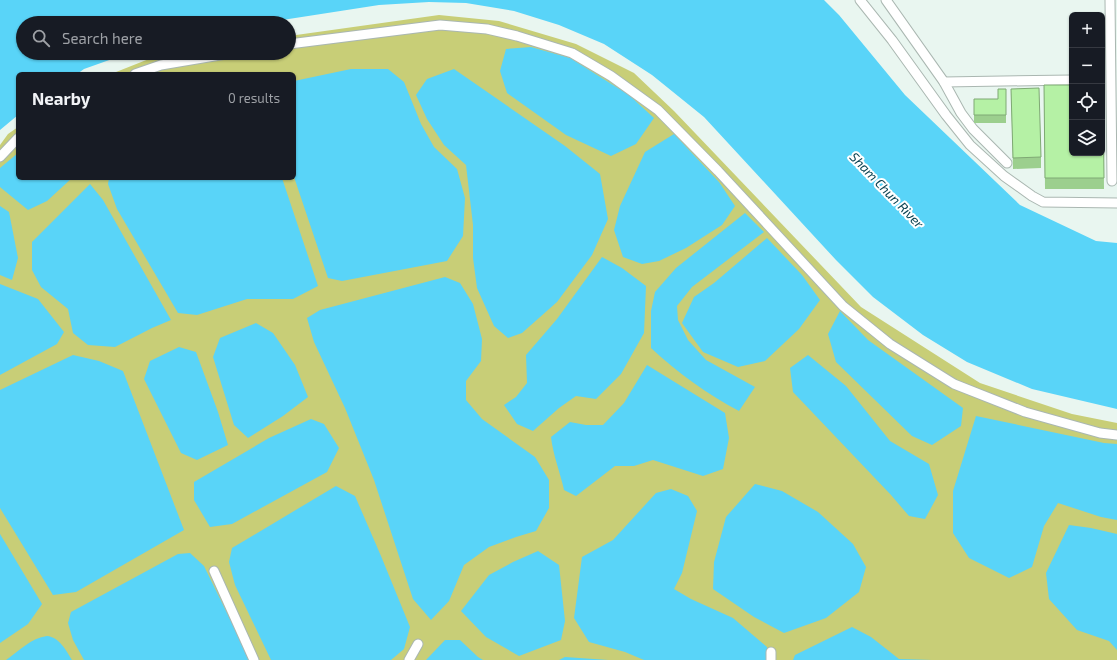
<!DOCTYPE html>
<html lang="en">
<head>
<meta charset="utf-8">
<style>
	:root { --surface:#171b24; --page:#20242c; --text:#f1f3f6; --muted:#9ea1a6; --line:#363941 }
	body { margin:0; font-family:"Exo 2",sans-serif; background:var(--page); color:var(--text) }
	.controls { position:absolute; right:12px; top:12px; display:grid; overflow:hidden; border-radius:6px; box-shadow:0 1px 3px #0004 }
	.controls button { width:36px; height:36px; display:grid; place-items:center; padding:0; border:0; border-bottom:1px solid var(--line); background:var(--surface); color:var(--text); font:20px sans-serif }
	.list { margin:0; padding:0; list-style:none }
	h2 { display:flex; justify-content:space-between; align-items:center; height:52px; margin:0; padding:0 16px; font-size:17px }
	h2 small { font-size:13px; font-weight:400; color:var(--muted) }
	.icon { flex:none; width:22px; height:22px; fill:none; stroke:currentColor; stroke-width:2; stroke-linecap:round; stroke-linejoin:round }
	.map { position:relative; flex:none; width:1117px; height:660px; overflow:hidden }
	.search { position:absolute; background:var(--surface); box-shadow:0 1px 3px #0004; left:16px; top:16px; width:280px; height:44px; display:flex; align-items:center; gap:10px; box-sizing:border-box; padding:0 14px; border-radius:22px; color:var(--muted); font-size:15px }
	.panel { position:absolute; background:var(--surface); box-shadow:0 1px 3px #0004; left:16px; top:72px; width:280px; height:108px; border-radius:6px }
	.map>svg:first-child { display:block }
</style>
</head>
<body>
<div class="map">
<svg width="1117" height="660" viewBox="0 0 1117 660">
	<rect width="100%" height="100%" fill="#e9f6f0"/>
	<path fill="#c8ce77" d="M439,15l60,6 77,23 58,29 40,38 187,196 119,76 92,31 45,9v237h-1117v-515l8,-11 10,-7v51h276v-104h-183l48,-19 11,-2h119v-17z"/>
	<g fill="#59d4f8">
		<path d="M0,0h824l15,15 66,80 115,110 76,36 21,2v166l-85,-20 -65,-27 -44,-27 -50,-38 -37,-37 -132,-143 -52,-42 -48,-31 -45,-19 -45,-14 -48,-8 -37,-1 -50,3 -116,18h-240v30h106l-45,16 -7,5h-59v41l-18,15z"/>
		<path d="M531,47l39,11 59,37 25,23 -18,26 -25,12 -45,-21 -59,-42 -7,-22 6,-22z"/>
		<path d="M351,69h37l16,13 17,42 13,23 23,22 8,29 -2,38 -16,25 -105,20 -14,-3 -34,-101v-96z"/>
		<path d="M454,69l111,77 35,28 8,45 -16,36 -35,47 -35,31 -14,5 -14,-12 -17,-38 -4,-30v-33l-7,-60 -22,-20 -17,-26 -11,-24 11,-16z"/>
		<path d="M674,134l45,48 16,24 -13,19 -36,23 -27,13 -17,3 -19,-7 -9,-27 6,-24 25,-54z"/>
		<path d="M18,153v25h54l-25,23 -19,9 -28,-23v-19z"/>
		<path d="M109,178h173l36,108 -25,13h-46l-50,16 -19,-2 -61,-104 -9,-25z"/>
		<path d="M90,184l13,16 68,120 -19,8 -37,19 -27,-2 -15,-12 -5,-24 -27,-22 -9,-17v-28z"/>
		<path d="M0,206l9,6 9,46 -6,22 -12,-5z"/>
		<path d="M745,213l19,19 -72,55 -15,19 1,14 10,20 18,20 49,27 -16,24c-32,-17 -61,-38 -88,-63v-37l4,-19 21,-24z"/>
		<path d="M767,238l35,37 18,25 -21,29 -34,32 -27,6 -35,-15 -21,-29 12,-26 20,-14z"/>
		<path d="M602,257l20,11 24,18 -2,47 -23,41 -25,25 -20,-3 -17,12 -26,23 -16,-7 -13,-19 12,-8 11,-14 -1,-28 31,-36z"/>
		<path d="M445,277l15,6 13,21 9,35 -1,22 -15,20v19l16,19 53,38 14,23v28l-13,23 -20,6 -27,10 -25,18 -15,36 -18,19 -18,-21 -39,-119 -29,-72 -31,-66 -7,-24 13,-8z"/>
		<path d="M0,284l38,15 26,33 -7,12 -57,31z"/>
		<path d="M840,311l28,29 95,68 -2,18 -29,19 -20,-9 -76,-74 -8,-28z"/>
		<path d="M256,323l17,10 22,32 13,32 -25,19 -35,22 -14,-13 -21,-68 7,-19z"/>
		<path d="M179,347l17,5 22,60 10,33 -31,15 -16,-7 -37,-74 6,-18z"/>
		<path d="M73,355l26,6 24,10 61,159 -108,62 -23,3 -53,-87v-118z"/>
		<path d="M808,355l38,31 44,55 39,23 9,31 -13,24 -16,-3 -18,-21 -98,-103 -3,-24z"/>
		<path d="M647,365l78,48 4,25 -6,31 -20,7 -50,-16 -19,6h-19l-39,30 -12,-6c-4,-18 -11,-35 -13,-53l19,-15 16,3h17l21,-22z"/>
		<path d="M976,416l128,27 13,1v76l-16,-3 -43,-14 -14,23 -12,41 -23,11 -40,-20 -16,-25v-42z"/>
		<path d="M311,419l13,5 15,24 -12,24 -95,52 -22,3 -16,-27v-18l75,-44z"/>
		<path d="M755,484l27,7 36,21 35,32 13,23 -7,25 -33,26 -42,15 -30,-16 -41,-28 1,-27 12,-45z"/>
		<path d="M336,486l19,10 26,60 29,71 -6,22 -13,11h-120l-36,-75 -6,-23 3,-14z"/>
		<path d="M671,489l17,7 9,15 -15,62 -8,16 17,10 42,19 34,29 2,13h-125l-19,-8 -36,-10 -15,-24 8,-61 31,-17 43,-47z"/>
		<path d="M1069,525l22,3 26,6v116l-8,-9 -32,-11 -28,-31 -3,-26z"/>
		<path d="M0,534l42,70 -14,20 -28,19z"/>
		<path d="M538,551l21,14 6,56 -4,19 -42,16 -33,-19 -25,-26 28,-36 24,-13z"/>
		<path d="M190,553l14,13 46,94h-166l-11,-20 -5,-17 3,-11 107,-58z"/>
		<path d="M852,627l19,10 28,22 33,1h-139l2,-5z"/>
		<path d="M47,636c12,1 19,14 25,24h-66c13,-9 25,-22 41,-24z"/>
		<path d="M445,640h15l18,17 5,3h-57z"/>
		<path d="M565,657l43,3h-49z"/>
	</g>
	<g fill="none" stroke-linecap="round" stroke-linejoin="round">
		<defs>
			<g id="minor">
				<path d="M860,0l32,40 54,75 24,30 34,31 28,20 11,6 74,1"/>
				<path d="M886,0l58,82 17,31 12,16 34,34"/>
				<path d="M1110,0l2,181"/>
				<path d="M289,44l151,-19 47,4 30,7 55,17 39,23 47,34 60,61 125,135 47,38 64,40 71,28 75,21 17,2"/>
				<path d="M135,74l26,-9 71,-12"/>
				<path d="M944,82l128,-2"/>
				<path d="M0,157l18,-19"/>
				<path d="M214,571l40,89"/>
				<path d="M771,652v8"/>
				<path d="M409,660l9,-16"/>
			</g>
		</defs>
		<use href="#minor" stroke="#aab7b1" stroke-width="11"/>
		<use href="#minor" stroke="#fff" stroke-width="9"/>
	</g>
	<g fill="#9ccf8e">
		<path d="M1044,85h59l1,104h-59z"/>
		<path d="M1006,89v34h-32v-24h24z"/>
		<path d="M1011,89l30,68v11l-28,1z"/>
	</g>
	<g fill="#b5f1a5" stroke="#7fa974">
		<path d="M1044,85h28v68h30v-68h1l1,93h-59z"/>
		<path d="M1039,88l2,69 -28,1 -2,-69z"/>
		<path d="M998,89h8v26h-32v-16h24z"/>
	</g>
	<g text-anchor="middle" stroke-width="4" stroke-linejoin="round" paint-order="stroke">
		<g font-size="13" font-style="italic" fill="#0a4251" stroke="#fff">
			<text transform="translate(887 190) rotate(46)" y="5">Sham Chun River</text>
		</g>
	</g>
</svg>
<div class="controls">
<button>+</button>
<button>−</button>
<button><svg class="icon" aria-label="locate" viewBox="0 0 24 24"><circle cx="12" cy="12" r="6"/><path d="M12 2v4M12 18v4M2 12h4M18 12h4"/></svg></button>
<button><svg class="icon" aria-label="layers" viewBox="0 0 24 24"><path d="M12 4l9 5-9 5-9-5zM3 14l9 5 9-5"/></svg></button>
</div>
<div class="search"><svg class="icon" aria-label="search" viewBox="0 0 24 24"><circle cx="10" cy="10" r="6"/><path d="M15 15l6 6"/></svg>Search here</div>
<section class="panel">
<h2>Nearby<small>0 results</small></h2>
<ul class="list">
</ul>
</section>
</div>
</body>
</html>
